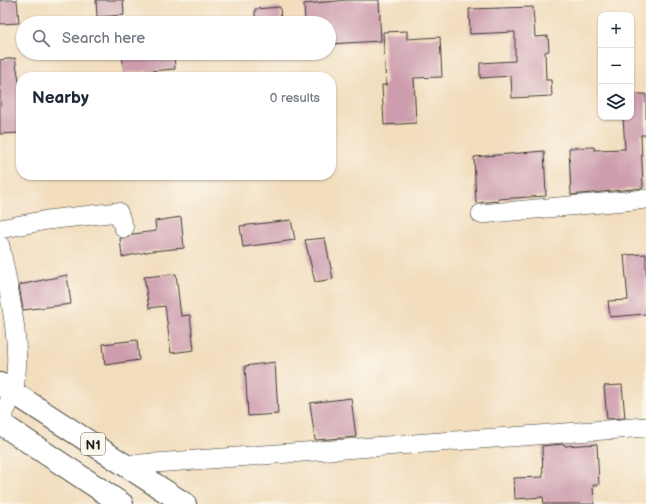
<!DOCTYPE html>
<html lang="en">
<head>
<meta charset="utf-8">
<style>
	:root { --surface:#fff; --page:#f2f2f3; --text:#1f2937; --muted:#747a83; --line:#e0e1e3 }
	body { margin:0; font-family:"Balsamiq Sans",sans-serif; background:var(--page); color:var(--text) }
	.controls { position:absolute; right:12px; top:12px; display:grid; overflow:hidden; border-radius:8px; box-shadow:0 1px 3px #0004 }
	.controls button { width:36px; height:36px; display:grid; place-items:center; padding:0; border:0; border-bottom:1px solid var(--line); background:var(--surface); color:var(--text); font:20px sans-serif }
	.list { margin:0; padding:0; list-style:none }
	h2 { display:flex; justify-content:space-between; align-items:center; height:52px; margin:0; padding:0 16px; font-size:17px }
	h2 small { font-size:13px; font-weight:400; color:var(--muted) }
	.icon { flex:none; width:22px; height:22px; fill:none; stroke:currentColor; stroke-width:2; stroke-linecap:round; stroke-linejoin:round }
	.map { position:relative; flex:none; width:646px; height:504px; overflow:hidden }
	.search { position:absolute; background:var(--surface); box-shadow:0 1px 3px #0004; left:16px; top:16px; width:320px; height:44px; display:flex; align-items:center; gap:10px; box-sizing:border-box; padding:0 14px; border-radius:22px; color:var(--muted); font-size:15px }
	.panel { position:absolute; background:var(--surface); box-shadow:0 1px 3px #0004; left:16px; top:72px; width:320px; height:108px; border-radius:16px }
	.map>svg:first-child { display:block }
</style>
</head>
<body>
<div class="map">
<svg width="646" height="504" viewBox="0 0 646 504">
	<rect width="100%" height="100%" fill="#fbf7ec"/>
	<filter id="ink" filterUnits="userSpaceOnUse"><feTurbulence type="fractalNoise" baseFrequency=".025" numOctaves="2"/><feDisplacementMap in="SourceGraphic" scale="8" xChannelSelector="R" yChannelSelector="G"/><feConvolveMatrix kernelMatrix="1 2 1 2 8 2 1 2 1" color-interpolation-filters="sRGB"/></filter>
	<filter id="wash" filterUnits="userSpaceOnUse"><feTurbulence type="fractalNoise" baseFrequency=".012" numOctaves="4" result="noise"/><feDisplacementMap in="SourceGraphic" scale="16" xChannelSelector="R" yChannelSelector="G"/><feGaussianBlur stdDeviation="0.9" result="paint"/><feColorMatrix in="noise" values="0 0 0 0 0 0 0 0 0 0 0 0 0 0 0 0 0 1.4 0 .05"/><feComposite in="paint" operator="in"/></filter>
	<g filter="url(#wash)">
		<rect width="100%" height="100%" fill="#f2ddbd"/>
		<g id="blocks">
			<g fill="#cd9dad">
				<path d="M0,0h17l2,23 -19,1z"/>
				<path d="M96,0h27l1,15 -27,2z"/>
				<path d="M347,0h32l2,41 -52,3v-21h-24l-1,-19z"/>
				<path d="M280,7l1,16h-26v-14z"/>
				<path d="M533,7l2,30 13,-1 1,15 -4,1 1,28h5l1,16 -40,2 -1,-22 -31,2v-15l35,-2v-29l-45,2 -1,-25z"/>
				<path d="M407,31v8l33,-2 2,40 -28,1 2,45 -32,2 -2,-40h4l-3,-53z"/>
				<path d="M122,53h52l1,16 -51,4z"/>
				<path d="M15,58l6,34h-1v41l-20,1v-74z"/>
				<path d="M631,94h15v41h-5l2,53 -72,7 -2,-47 25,-1v3l31,-1 -2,-32h8z"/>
				<path d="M544,151l2,45 -48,3 1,2 -23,2 -2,-46z"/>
				<path d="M181,217l3,31 -32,3 -30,6 -2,-19h7l6,-4 23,-3 -1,-10z"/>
				<path d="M291,220l4,20 -52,7 -3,-21z"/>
				<path d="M325,238l8,41 -18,3 -10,-42z"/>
				<path d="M646,254v60l-36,3 -2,-16 20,-1 -4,-45z"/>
				<path d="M176,274l5,42 9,-1 4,35 -23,3 -6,-47 -16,2 -5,-31z"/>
				<path d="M67,275l4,29 -48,6 -4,-25z"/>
				<path d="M137,340l2,20 -34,5 -2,-21z"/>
				<path d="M275,362l3,52 -30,2 -3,-50z"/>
				<path d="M622,385l3,33 -18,1 -3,-33z"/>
				<path d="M351,398l5,39 -41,3 -5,-37z"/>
				<path d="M564,444l1,2 32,-2 2,41h-6l1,19h-50l-1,-7 -28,2 -1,-21 29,-1 -1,-31z"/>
			</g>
		</g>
	</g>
	<g filter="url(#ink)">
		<use href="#blocks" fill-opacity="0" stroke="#3c3934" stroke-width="1"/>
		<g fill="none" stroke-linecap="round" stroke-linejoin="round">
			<defs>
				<g id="minor">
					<path d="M481,214l165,-15"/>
					<path d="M0,229l47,-9 71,-8 6,16"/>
					<path d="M0,246c8,41 24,105 13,145 -3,11 -9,21 -13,31"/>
					<path d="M127,465l519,-38"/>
				</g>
				<g id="trunk">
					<path d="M0,384l185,120"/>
					<path d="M0,423l122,81"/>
				</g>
			</defs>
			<use href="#minor" stroke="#3c3934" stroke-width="20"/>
			<use href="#trunk" stroke="#3c3934" stroke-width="24"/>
			<use href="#minor" stroke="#fff" stroke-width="19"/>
			<use href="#trunk" stroke="#fff" stroke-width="22"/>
		</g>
	</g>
	<g text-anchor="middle" stroke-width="3" stroke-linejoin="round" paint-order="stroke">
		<rect fill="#fbf7ec" stroke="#5f5e5a" stroke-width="1" x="81" y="433" width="24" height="22" rx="3"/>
		<g font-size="13" font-weight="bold" fill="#1c1c1c">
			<text x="93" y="449">N1</text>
		</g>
	</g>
</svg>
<div class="controls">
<button>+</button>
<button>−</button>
<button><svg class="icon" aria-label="layers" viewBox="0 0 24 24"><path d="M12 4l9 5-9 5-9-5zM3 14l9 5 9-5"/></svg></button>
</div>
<div class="search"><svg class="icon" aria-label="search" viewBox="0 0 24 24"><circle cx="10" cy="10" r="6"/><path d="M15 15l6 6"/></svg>Search here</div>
<section class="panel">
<h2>Nearby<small>0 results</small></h2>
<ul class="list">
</ul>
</section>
</div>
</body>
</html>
